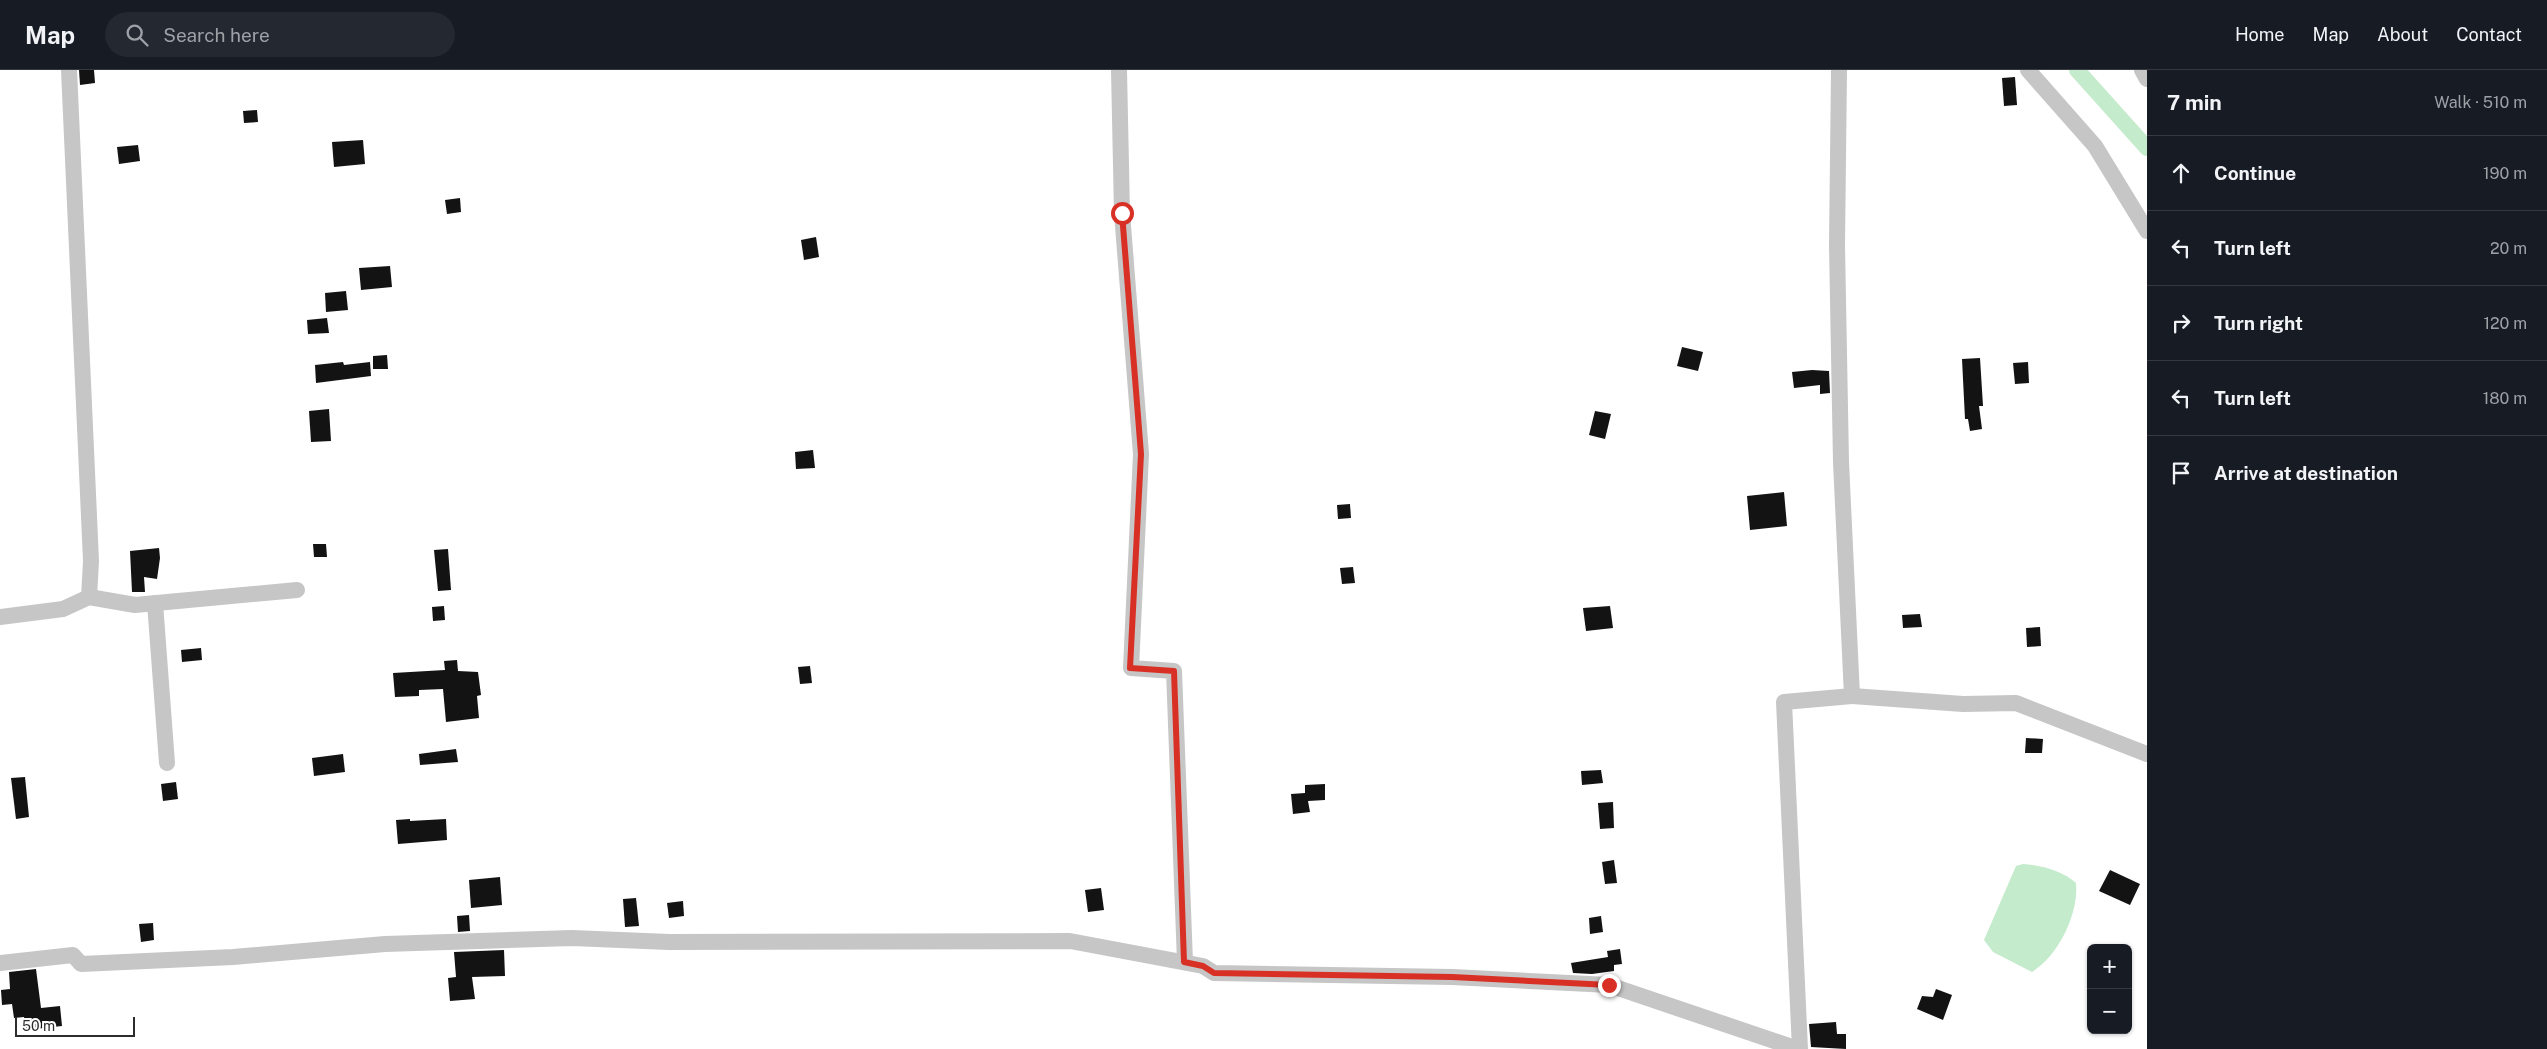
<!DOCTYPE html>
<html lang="en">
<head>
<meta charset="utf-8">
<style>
	:root { --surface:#171b24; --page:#242831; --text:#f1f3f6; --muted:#9ea1a6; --line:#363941 }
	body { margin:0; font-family:"Public Sans",sans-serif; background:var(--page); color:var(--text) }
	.controls { position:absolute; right:15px; bottom:15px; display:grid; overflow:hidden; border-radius:8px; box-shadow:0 1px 4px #0004 }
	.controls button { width:45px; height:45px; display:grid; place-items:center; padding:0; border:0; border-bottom:1px solid var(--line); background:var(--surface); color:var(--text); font:25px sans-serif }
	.scale { position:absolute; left:15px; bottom:12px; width:120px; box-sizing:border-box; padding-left:5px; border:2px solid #2c2c2c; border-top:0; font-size:14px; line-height:18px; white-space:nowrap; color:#2c2c2c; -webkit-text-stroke:4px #fff; paint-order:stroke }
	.stop { position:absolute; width:15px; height:15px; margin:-11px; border:4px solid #d93025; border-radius:50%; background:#fff }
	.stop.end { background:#d93025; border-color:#fff; box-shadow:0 1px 5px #0008 }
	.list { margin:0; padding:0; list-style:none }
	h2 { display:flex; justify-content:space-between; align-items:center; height:65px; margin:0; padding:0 20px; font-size:21px }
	h2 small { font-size:16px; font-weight:400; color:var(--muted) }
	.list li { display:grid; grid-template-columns:32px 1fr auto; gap:15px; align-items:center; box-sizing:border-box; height:75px; padding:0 20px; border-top:1px solid var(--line) }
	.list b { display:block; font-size:19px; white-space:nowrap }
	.list em { font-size:16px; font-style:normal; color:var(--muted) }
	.icon { flex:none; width:28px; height:28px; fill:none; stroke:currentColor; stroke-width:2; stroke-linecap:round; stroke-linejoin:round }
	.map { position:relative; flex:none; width:2147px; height:979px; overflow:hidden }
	header { display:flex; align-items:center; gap:30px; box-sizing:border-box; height:70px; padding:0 25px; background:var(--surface); border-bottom:1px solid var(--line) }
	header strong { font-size:24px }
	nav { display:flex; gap:28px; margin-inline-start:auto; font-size:18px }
	.search { width:350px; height:45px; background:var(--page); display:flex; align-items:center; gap:12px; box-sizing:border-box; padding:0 18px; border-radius:28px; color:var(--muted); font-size:19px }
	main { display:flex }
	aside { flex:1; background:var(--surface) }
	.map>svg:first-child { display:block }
</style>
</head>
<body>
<header>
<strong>Map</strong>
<div class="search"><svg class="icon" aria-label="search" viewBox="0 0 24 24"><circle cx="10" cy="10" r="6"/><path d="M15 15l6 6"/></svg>Search here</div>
<nav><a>Home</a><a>Map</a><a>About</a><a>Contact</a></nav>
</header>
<main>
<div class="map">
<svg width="2147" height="979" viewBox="0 0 2147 979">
	<rect width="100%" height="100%" fill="#fff"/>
	<path fill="#c4ebcb" d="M2023,794c18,1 40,7 53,19 3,31 -18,73 -44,89l-39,-20 -9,-12 32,-74z"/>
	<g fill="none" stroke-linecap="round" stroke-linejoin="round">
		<path stroke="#c4ebcb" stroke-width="16" d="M2077,0l70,78"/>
	</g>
	<g fill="#131313">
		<path d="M79,0h15l1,13 -15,2z"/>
		<path d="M2015,7l2,28 -13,1 -2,-28z"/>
		<path d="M257,40l1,12 -14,1 -1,-12z"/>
		<path d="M363,70l2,24 -31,3 -2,-25z"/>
		<path d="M138,75l2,16 -21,3 -2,-17z"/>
		<path d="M460,128l1,14 -14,2 -2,-14z"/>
		<path d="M816,167l3,20 -15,3 -3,-20z"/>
		<path d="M390,196l2,21 -31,3 -2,-22z"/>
		<path d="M346,221l2,19 -22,2 -1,-19z"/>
		<path d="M327,248l2,15 -21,1 -1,-14z"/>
		<path d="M1682,277l21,5 -5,19 -21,-5z"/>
		<path d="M387,285l1,14h-15v-13z"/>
		<path d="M1980,288l3,48h-4l3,23 -12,2 -2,-12h-3l-3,-60z"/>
		<path d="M343,292l1,3 26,-3 1,14 -55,7 -1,-18z"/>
		<path d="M2028,292l1,21 -14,1 -2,-21z"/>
		<path d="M1812,300l17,1 1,22 -10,1v-9l-26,3 -2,-16z"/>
		<path d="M329,339l2,32 -20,1 -2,-31z"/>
		<path d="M1595,341l16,3 -6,25 -16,-4z"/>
		<path d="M813,380l2,18 -19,1 -1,-17z"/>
		<path d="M1784,422l3,34 -37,4 -3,-34z"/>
		<path d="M1350,434l1,14 -13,1 -1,-14z"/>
		<path d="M313,474h13l1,13h-13z"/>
		<path d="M159,478l1,10 -3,21 -13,-2 1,15h-13l-2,-41z"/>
		<path d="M448,479l3,41 -13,1 -4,-41z"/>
		<path d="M1353,497l2,16 -13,1 -2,-16z"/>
		<path d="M444,536l1,14 -12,1 -1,-14z"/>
		<path d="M1610,536l3,22 -27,3 -3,-23z"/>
		<path d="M1920,544l2,13 -19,1 -1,-13z"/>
		<path d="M2040,557l1,19 -14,1 -1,-19z"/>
		<path d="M201,578l1,12 -20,2 -1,-12z"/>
		<path d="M457,590l1,11 20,1 3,23 -4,1 2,22 -33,4 -3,-33 -24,1v6l-24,1 -2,-24 52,-3 -1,-9z"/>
		<path d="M810,596l2,17 -12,1 -2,-17z"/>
		<path d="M2026,668l17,1 -1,14h-17z"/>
		<path d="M456,679l2,13 -38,3 -1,-11z"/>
		<path d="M343,684l2,18 -31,4 -2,-18z"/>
		<path d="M1601,700l2,13 -21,2 -1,-14z"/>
		<path d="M25,707l4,40 -13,2 -5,-41z"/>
		<path d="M176,712l2,17 -15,2 -2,-17z"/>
		<path d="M1325,714v16l-17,1 2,11 -17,2 -2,-20 14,-1v-8z"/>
		<path d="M1613,732l1,26 -14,1 -2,-26z"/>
		<path d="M410,749v2l36,-2 1,21 -49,4 -2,-24z"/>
		<path d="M1614,790l3,23 -12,1 -3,-22z"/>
		<path d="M2110,800l30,14 -10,21 -31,-14z"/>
		<path d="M500,807l2,28 -31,3 -2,-28z"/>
		<path d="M1101,818l3,22 -16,2 -3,-22z"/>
		<path d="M636,828l3,28 -14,1 -2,-28z"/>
		<path d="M683,831l1,15 -15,2 -2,-15z"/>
		<path d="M469,845l1,16 -12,1 -1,-16z"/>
		<path d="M1601,846l2,16 -13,2 -1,-16z"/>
		<path d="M153,853l1,17 -13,2 -2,-18z"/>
		<path d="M1620,879l2,15 -8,1v6l-22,3 -19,-1 -2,-10 37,-6 -1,-6z"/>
		<path d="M504,880l1,26 -33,1 3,22 -25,2 -2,-23 8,-1 -2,-25z"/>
		<path d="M36,899l5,39 19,-2 2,20 -36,4 -2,-13 -10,1 -2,-14 -10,1 -1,-15 9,-1 -1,-17z"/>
		<path d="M1936,919l16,6 -9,25 -26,-11 5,-13 11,1z"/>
		<path d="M1836,952l1,12h9v15l-35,-2 -2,-23z"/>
	</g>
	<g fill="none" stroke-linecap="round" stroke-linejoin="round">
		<g stroke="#c6c6c6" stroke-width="16">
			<path d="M1119,0l3,143 19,241 -10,214 43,3 11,291"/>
			<path d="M2028,0l67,76 52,85"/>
			<path d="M2142,0l5,9"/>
			<path d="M89,527l46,8 162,-15"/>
			<path d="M155,533l12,160"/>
			<path d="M0,547l63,-8 26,-12 2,-36 -22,-491"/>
			<path d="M1852,626l111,8 53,-1 131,51"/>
			<path d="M0,893l73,-8 8,9 152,-7 152,-13 187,-6 97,4 401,-1 133,25 11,7 238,4 157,8 189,64"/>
			<path d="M1800,979l-16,-347 68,-6 -11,-234 -4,-217 2,-175"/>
		</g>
	</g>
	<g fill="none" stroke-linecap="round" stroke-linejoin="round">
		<path stroke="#d93025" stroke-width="6" d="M1122,143l19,241 -11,214 44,3 10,291 19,4 11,7 238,4 157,8"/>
	</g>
</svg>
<div class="controls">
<button>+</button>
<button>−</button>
</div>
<div class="scale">50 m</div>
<div class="stop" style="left:1122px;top:143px"></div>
<div class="stop end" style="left:1609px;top:915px"></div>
</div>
<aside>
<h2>7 min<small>Walk · 510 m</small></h2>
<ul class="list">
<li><svg class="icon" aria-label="ahead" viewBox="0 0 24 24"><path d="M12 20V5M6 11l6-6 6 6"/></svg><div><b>Continue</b></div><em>190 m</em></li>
<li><svg class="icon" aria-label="left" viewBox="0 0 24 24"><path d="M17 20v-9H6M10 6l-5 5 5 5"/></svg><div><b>Turn left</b></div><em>20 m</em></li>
<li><svg class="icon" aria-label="right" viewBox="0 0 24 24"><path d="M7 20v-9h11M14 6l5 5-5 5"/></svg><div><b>Turn right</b></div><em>120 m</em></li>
<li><svg class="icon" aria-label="left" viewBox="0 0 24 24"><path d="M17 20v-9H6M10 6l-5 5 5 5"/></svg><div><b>Turn left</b></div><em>180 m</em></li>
<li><svg class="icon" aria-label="arrive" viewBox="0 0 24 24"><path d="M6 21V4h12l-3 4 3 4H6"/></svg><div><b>Arrive at destination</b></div></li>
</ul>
</aside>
</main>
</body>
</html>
